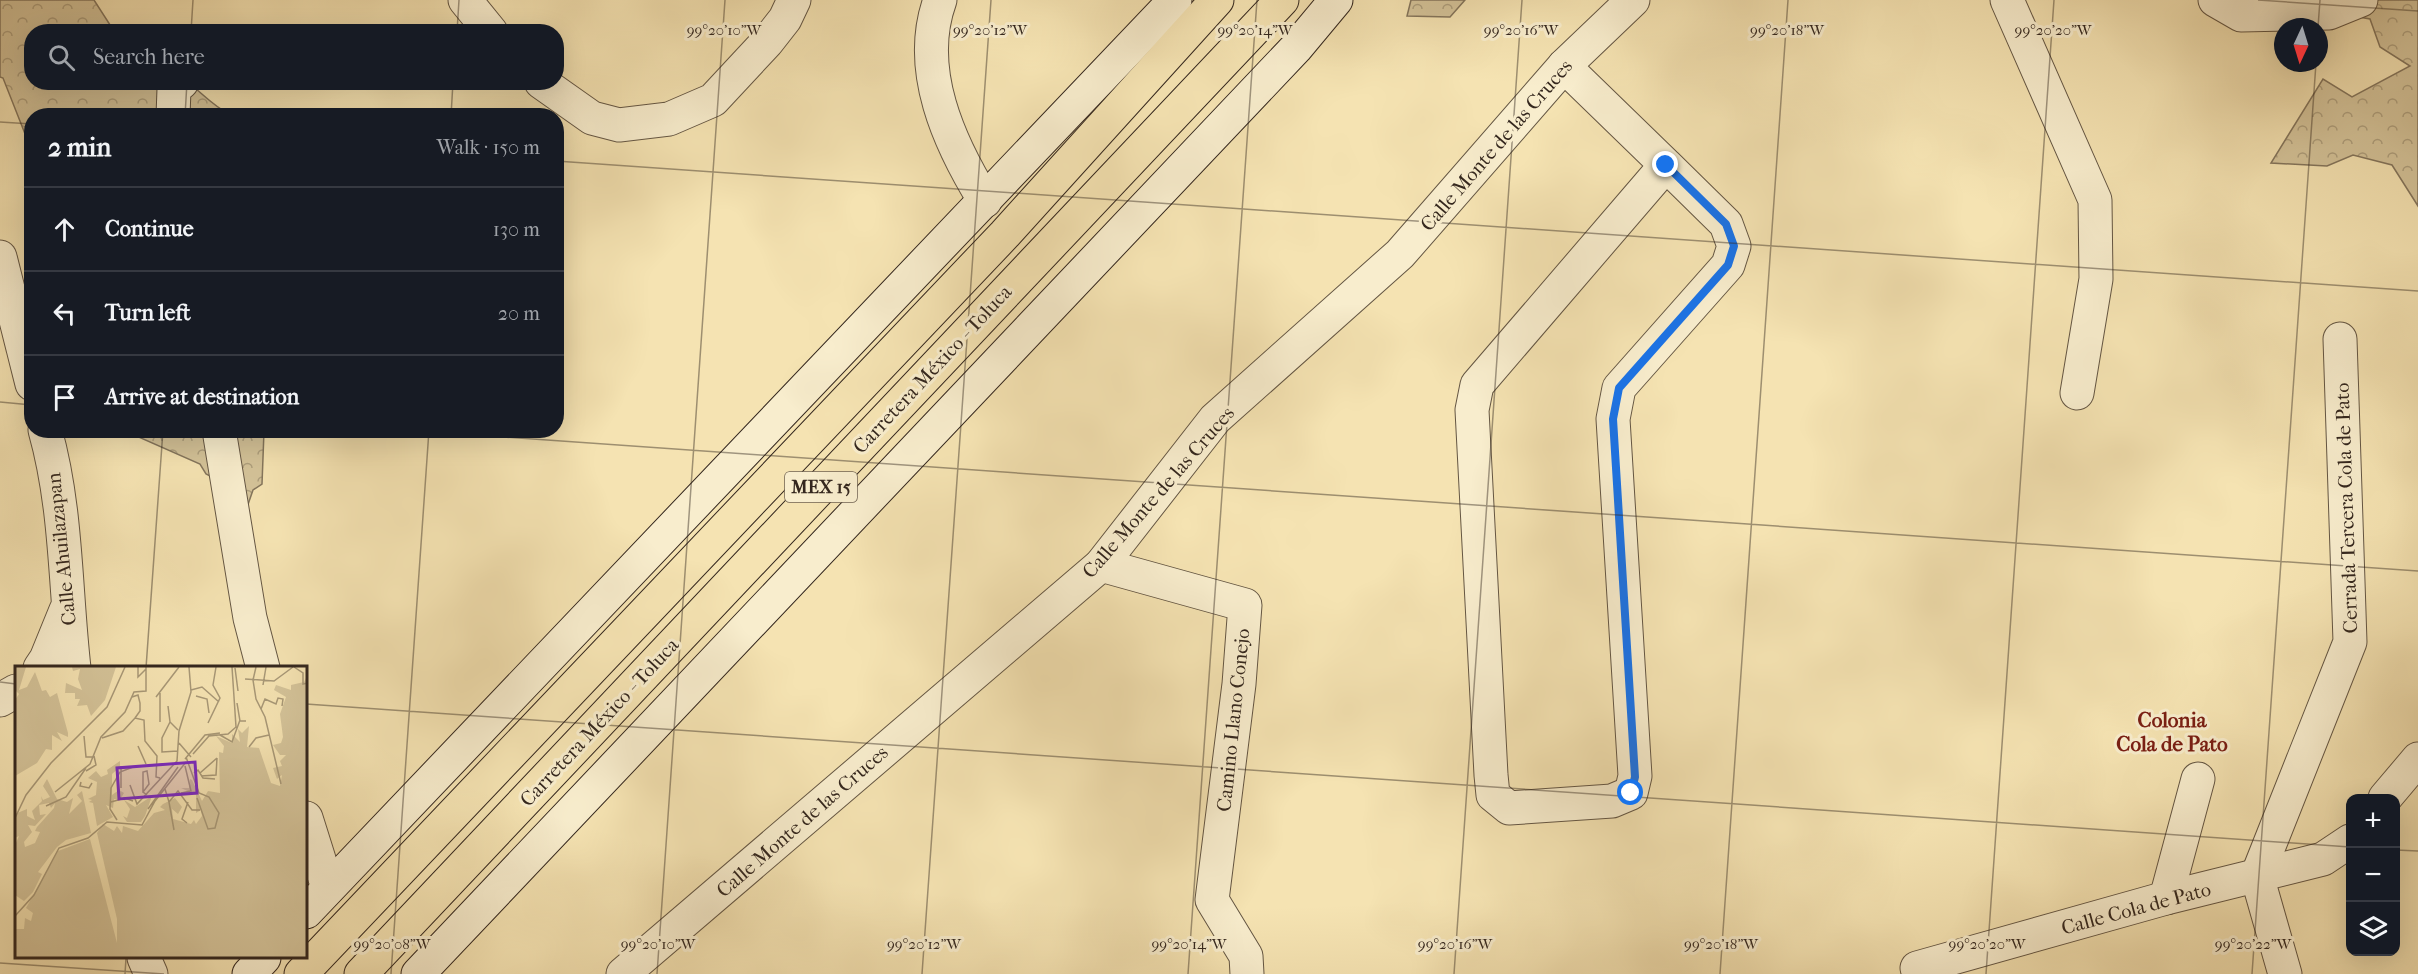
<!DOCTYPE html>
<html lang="en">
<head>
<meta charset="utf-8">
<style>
	:root { --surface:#171b24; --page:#242831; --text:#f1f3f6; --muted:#9ea1a6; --line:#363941 }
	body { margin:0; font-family:"IM FELL French Canon",serif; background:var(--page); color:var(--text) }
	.controls { position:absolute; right:18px; bottom:18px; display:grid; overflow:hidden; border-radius:12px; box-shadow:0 6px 24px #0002 }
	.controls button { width:54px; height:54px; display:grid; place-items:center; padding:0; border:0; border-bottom:2px solid var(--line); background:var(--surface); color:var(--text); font:30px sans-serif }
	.compass { position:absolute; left:2274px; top:18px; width:54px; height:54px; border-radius:50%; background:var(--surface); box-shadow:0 6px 24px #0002; rotate:184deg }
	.stop { position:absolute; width:18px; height:18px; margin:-14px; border:4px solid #1a73e8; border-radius:50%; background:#fff }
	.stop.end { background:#1a73e8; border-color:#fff; box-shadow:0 2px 6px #0008 }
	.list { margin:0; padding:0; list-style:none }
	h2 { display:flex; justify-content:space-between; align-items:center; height:78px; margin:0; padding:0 24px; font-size:26px }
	h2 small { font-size:20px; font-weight:400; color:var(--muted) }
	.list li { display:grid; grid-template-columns:39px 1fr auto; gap:18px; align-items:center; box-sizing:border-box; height:84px; padding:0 24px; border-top:2px solid var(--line) }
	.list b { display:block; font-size:22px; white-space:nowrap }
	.list em { font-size:20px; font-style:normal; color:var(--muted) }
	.icon { flex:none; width:33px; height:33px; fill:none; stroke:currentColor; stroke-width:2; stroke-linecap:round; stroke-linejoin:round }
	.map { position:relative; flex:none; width:2418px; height:974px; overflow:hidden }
	.search { position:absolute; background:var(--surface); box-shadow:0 6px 24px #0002; left:24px; top:24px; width:540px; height:66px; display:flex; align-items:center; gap:15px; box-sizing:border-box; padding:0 21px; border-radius:24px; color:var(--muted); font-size:22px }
	.panel { position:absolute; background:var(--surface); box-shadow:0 6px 24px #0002; left:24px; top:108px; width:540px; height:330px; border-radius:24px }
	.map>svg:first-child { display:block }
</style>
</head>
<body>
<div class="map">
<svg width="2418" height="974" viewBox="0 0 2418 974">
	<defs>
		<pattern id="forest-crowns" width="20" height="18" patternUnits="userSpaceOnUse" patternTransform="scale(1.5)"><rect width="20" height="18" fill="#d4c399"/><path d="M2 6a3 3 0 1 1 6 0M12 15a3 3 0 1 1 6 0" fill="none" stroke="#ad9e7c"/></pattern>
	</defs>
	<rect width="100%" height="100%" fill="#f5e3b2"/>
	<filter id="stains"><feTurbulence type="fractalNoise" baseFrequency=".00333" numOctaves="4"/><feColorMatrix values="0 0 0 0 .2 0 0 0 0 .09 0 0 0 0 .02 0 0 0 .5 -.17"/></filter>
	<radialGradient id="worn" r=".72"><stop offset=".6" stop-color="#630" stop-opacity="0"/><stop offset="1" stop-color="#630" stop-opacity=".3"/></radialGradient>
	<g fill="url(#forest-crowns)" stroke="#84755c" stroke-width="1.5">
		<path d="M0,0h94l20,31 -82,1v50l157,1c15,12 25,24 42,32l-199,1 -1,33 -28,-71 -3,-1z"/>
		<path d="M1411,0h54l-15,17 -43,-1z"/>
		<path d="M2285,0h133v206l-26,-41 -39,-10 -26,11 -56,-3 52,-84 29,18 58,-31 -30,-19 -10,-28 -62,-11z"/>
		<path d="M132,431h132l-2,53 -9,6 -9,26 -24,-35 -14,-7 -6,-10 -66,-29z"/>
	</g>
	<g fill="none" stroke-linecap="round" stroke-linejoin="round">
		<defs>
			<g id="street">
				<path d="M465,0l26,32"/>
				<path d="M940,0c-25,69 9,143 45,201"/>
				<path d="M2007,0l88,200 1,79 -19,114"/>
				<path d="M2215,0l26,15 88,-2 32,-13"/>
				<path d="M1564,66l102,99 -189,220 -5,25 19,365 2,20 16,13 103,-7 19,-8 4,-17 -22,-357 6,-31 109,-123 6,-19 -8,-22 -60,-59"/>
				<path d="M541,82l51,36 27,7 50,-6 44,-19 54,-58 18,-23 9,-19"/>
				<path d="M173,116l1,-27 8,-7"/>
				<path d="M0,257l32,127"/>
				<path d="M45,430c22,78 20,159 29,238"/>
				<path d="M219,430l31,188 13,50"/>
				<path d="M1101,565l144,40 -6,79 -27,216 34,56 1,18"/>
				<path d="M40,668l6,-9 20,-49"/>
				<path d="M0,700l16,-9"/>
				<path d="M2385,798l33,-39"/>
				<path d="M306,818l22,70"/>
				<path d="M2166,898l32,-119"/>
				<path d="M144,958l7,16"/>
				<path d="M1917,968l249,-70 157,-39 27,-18"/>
				<path d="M623,974l478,-409 114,-146 185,-165 164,-188 69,-66"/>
				<path d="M2285,974l-28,-98 93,-234 -10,-303"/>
			</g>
			<g id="secondary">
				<path d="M306,912l869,-912"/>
				<path d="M249,974l15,-16"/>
				<path d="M418,974l878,-926 40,-48"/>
			</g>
			<g id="primary">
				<path d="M301,974l704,-740 212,-234"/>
				<path d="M361,974l921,-974"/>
			</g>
		</defs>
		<use href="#street" stroke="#645643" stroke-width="35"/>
		<use href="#secondary" stroke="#34271e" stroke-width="35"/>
		<use href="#primary" stroke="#34271e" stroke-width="35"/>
		<use href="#street" stroke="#f8edcd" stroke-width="33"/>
		<use href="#secondary" stroke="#f8edcd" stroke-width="33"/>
		<use href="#primary" stroke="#f5e3b2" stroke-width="33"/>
	</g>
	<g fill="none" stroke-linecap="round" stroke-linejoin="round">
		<path stroke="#1a73e8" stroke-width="8" d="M1631,793l4,-16 -22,-358 6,-31 109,-123 6,-19 -8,-22 -60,-59"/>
	</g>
	<path fill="none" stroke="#34271e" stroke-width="1.5" stroke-opacity="0.45" d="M2258,0l160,11M2318,27l2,-27M191,32l2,-32M457,32l2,-32M185,116l2,-34M451,116l2,-34M0,122l32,2M556,161l1862,130M0,402l32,3M403,430l2015,141M146,668l17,-238M0,682l16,2M306,704l2044,143M2396,850l22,1M0,963l164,11M125,974l1,-16M391,974l38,-544M657,974l68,-974M922,974l69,-974M1188,974l69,-974M1454,974l68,-974M1720,974l68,-974M1986,974l68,-974M2252,974l64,-911"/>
	<g text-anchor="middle" stroke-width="6" stroke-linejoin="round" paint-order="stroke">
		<rect fill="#f8edcd" stroke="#6f6252" stroke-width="1.5" x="785" y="472" width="72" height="30" rx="4.5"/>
		<g font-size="18" font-weight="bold" fill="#34271e">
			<text x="821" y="493">MEX 15</text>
		</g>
		<g font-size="20" fill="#34271e" stroke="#f8edcd">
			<text transform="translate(1496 145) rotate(-49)" y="7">Calle Monte de las Cruces</text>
			<text transform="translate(932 369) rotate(-47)" y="7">Carretera México - Toluca</text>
			<text transform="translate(1158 492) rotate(-49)" y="7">Calle Monte de las Cruces</text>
			<text transform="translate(2346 508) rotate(-92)" y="7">Cerrada Tercera Cola de Pato</text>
			<text transform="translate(61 549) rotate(-96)" y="7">Calle Ahuilazapan</text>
			<text transform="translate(1233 720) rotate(-84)" y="7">Camino Llano Conejo</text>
			<text transform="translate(599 722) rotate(-47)" y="7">Carretera México - Toluca</text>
			<text transform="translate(802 821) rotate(-41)" y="7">Calle Monte de las Cruces</text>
			<text transform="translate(2136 908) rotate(-15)" y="7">Calle Cola de Pato</text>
		</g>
		<g font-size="21" font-weight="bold" fill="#7a1f14" stroke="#f8edcd">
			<text x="2172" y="727">Colonia<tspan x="2172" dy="24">Cola de Pato</tspan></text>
		</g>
	</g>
	<g transform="translate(15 666)">
		<rect width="292" height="292" fill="#f5e3b2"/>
		<path d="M0,1h11l-7,23 8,-3 8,-15 7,19 4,-1 4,7 7,-4 11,40v4l-11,-5 5,9 -10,-6v15l-6,-1 -9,14 -22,13v-76l4,-6 -4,-4zM57,1h44l-11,33 -14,16 -4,-11 -10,1 3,-7h-5v-6h-10l1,-10 16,7 -4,-11 2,-10 -7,2zM292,10v282h-292v-29h9l1,-11 6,3 2,-8 -7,-5 32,-57 32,-12 27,104v-24l-20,-86 6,-9 11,7 3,-5 5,7 1,-7 15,5 16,-18 11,-3 -5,-3 3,-3 12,-6 7,9 -4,7 -6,-5 1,10 18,5 3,-4 2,4 6,-8 -1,-6 -5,3v-18l-15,-7h8l1,-9 2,1 10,21 6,-10 12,2 -1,-41 4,1 1,-7 -8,-10 16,7v-9l8,8 -2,-13 4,4 7,-7 -2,21 12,1 12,35 9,3 2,-11 -5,4 -4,-11 9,-2 -2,-5 6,-6h-6l-7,-10 8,-2 2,-6 -3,-23 6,-17 -12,-7 2,-5 15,5v-5l13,-3zM105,95v6l-8,7v21l7,-5 5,3 -3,5 14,9 17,-11 -7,20 -4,6h-14l-4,-6 4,2 3,-9 -6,-9 -10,-1 -1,9 -7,-3 7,12 -16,9 -4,-23 -4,-1 3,-2 -4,-1 8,-4 1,-13 -9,-4 8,-7 5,6 7,-3 -1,-4zM32,113l10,20 10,3 6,-4 -4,16 13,-13 -5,-6 5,-4 9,42 -25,7 -9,7 -19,25 4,2 -9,18 -9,9 -9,-6v-50l4,-9 -4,2v-24l12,-5v7l8,4 -3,-9 10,-10 -1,-5 2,4 7,-3 -7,-11zM34,137l2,5 4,-5 -1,5 -17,19 -2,4 5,1 -5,11 -10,4 -1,-5 8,-10 -4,-7 7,1 11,-12 -6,1 -1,-10z" fill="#d4c399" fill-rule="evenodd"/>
		<path fill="none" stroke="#a89877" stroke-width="1.5" d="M123,1v10l8,-8M241,1l-3,13 3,19 9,18 16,67M279,1l9,6v11l5,-1M220,2l3,23M230,13l29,2 19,-14M248,19l3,-18M176,24l11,-3 17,15M181,30l11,3 2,14M117,31l6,-2 2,8v8l-5,7M141,31l23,-30M222,37l3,18h6M153,40l2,16 8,8M246,43l4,-10 11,5 2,-6 5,1 -1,7M145,56v-29M155,56l-8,16v14l16,-1M193,57l12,-25 -7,-13 3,-18M205,69l12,7 8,-22M69,70l2,21h7M87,72l21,-7 12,-13 9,2 1,21 12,15 -1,21 4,1M164,77l12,14M123,80l8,18M234,81l7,-9 13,-3M178,88l16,-18 19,-2 8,-7 -4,-60M171,91l13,36 10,4 10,16 -4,15 -7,1 -11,-31M170,93l20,-24 15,-2M106,100v22M71,105l10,-6 -2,-9M179,107l4,-3 5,8 12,1M185,107l17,-15M186,110l15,-1 1,-17M66,116l-1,4 9,2 3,-5M115,119l7,19 40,-43 2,-30 12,-39 -2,-25M150,123l4,13 9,-11 14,19h8M40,126l35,-28 11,-27 24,-25 9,-20 12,-1v-24M128,126v-20l4,-1 2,13 -6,8 4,3M166,127l10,-2 -6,-25M96,136l14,-4 8,3M154,136l5,28M31,140l20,-9 20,-29M133,143l30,-42M0,152l11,-23 25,-32 56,-56 18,-40M102,154l-7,-11 1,-21 9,-16 13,-5M172,157l-5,-4 6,-17M0,250l19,-21 25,-47 29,-10 19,-16 35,3 13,-24 31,-39"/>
		<path fill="#7b2cbf" fill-opacity="0.15" stroke="#7b2cbf" stroke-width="3" d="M180,96l2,31 -78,6 -2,-31z"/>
		<rect width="292" height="292" fill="none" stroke="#34271e" stroke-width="3"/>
	</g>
	<g font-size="15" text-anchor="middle" fill="#34271e" stroke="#f8edcd" stroke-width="6" stroke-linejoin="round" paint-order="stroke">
		<text x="724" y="35">99°20'10"W</text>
		<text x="990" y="35">99°20'12"W</text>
		<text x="1255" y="35">99°20'14"W</text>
		<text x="1521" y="35">99°20'16"W</text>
		<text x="1787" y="35">99°20'18"W</text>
		<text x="2053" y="35">99°20'20"W</text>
		<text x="392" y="949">99°20'08"W</text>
		<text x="658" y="949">99°20'10"W</text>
		<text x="924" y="949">99°20'12"W</text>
		<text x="1189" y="949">99°20'14"W</text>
		<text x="1455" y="949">99°20'16"W</text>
		<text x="1721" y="949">99°20'18"W</text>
		<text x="1987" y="949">99°20'20"W</text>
		<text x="2253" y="949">99°20'22"W</text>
	</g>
	<rect width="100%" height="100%" filter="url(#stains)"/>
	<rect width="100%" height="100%" fill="url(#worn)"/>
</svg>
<div class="controls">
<button>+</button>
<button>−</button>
<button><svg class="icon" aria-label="layers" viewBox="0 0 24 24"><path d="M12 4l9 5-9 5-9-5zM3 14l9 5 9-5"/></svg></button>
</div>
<svg class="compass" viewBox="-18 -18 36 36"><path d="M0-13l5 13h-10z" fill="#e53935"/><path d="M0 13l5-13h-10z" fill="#9ea1a6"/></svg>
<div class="stop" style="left:1631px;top:793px"></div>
<div class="stop end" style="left:1666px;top:165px"></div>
<div class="search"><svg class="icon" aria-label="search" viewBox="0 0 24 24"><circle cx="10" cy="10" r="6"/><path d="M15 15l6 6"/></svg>Search here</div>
<section class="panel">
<h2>2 min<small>Walk · 150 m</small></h2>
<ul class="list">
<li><svg class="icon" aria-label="ahead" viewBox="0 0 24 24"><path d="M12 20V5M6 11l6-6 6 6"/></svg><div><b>Continue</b></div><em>130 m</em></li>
<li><svg class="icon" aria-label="left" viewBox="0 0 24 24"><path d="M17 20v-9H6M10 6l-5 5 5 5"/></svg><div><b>Turn left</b></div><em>20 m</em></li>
<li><svg class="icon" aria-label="arrive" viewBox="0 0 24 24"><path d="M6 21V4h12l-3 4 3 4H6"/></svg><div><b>Arrive at destination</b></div></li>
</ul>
</section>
</div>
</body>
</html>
